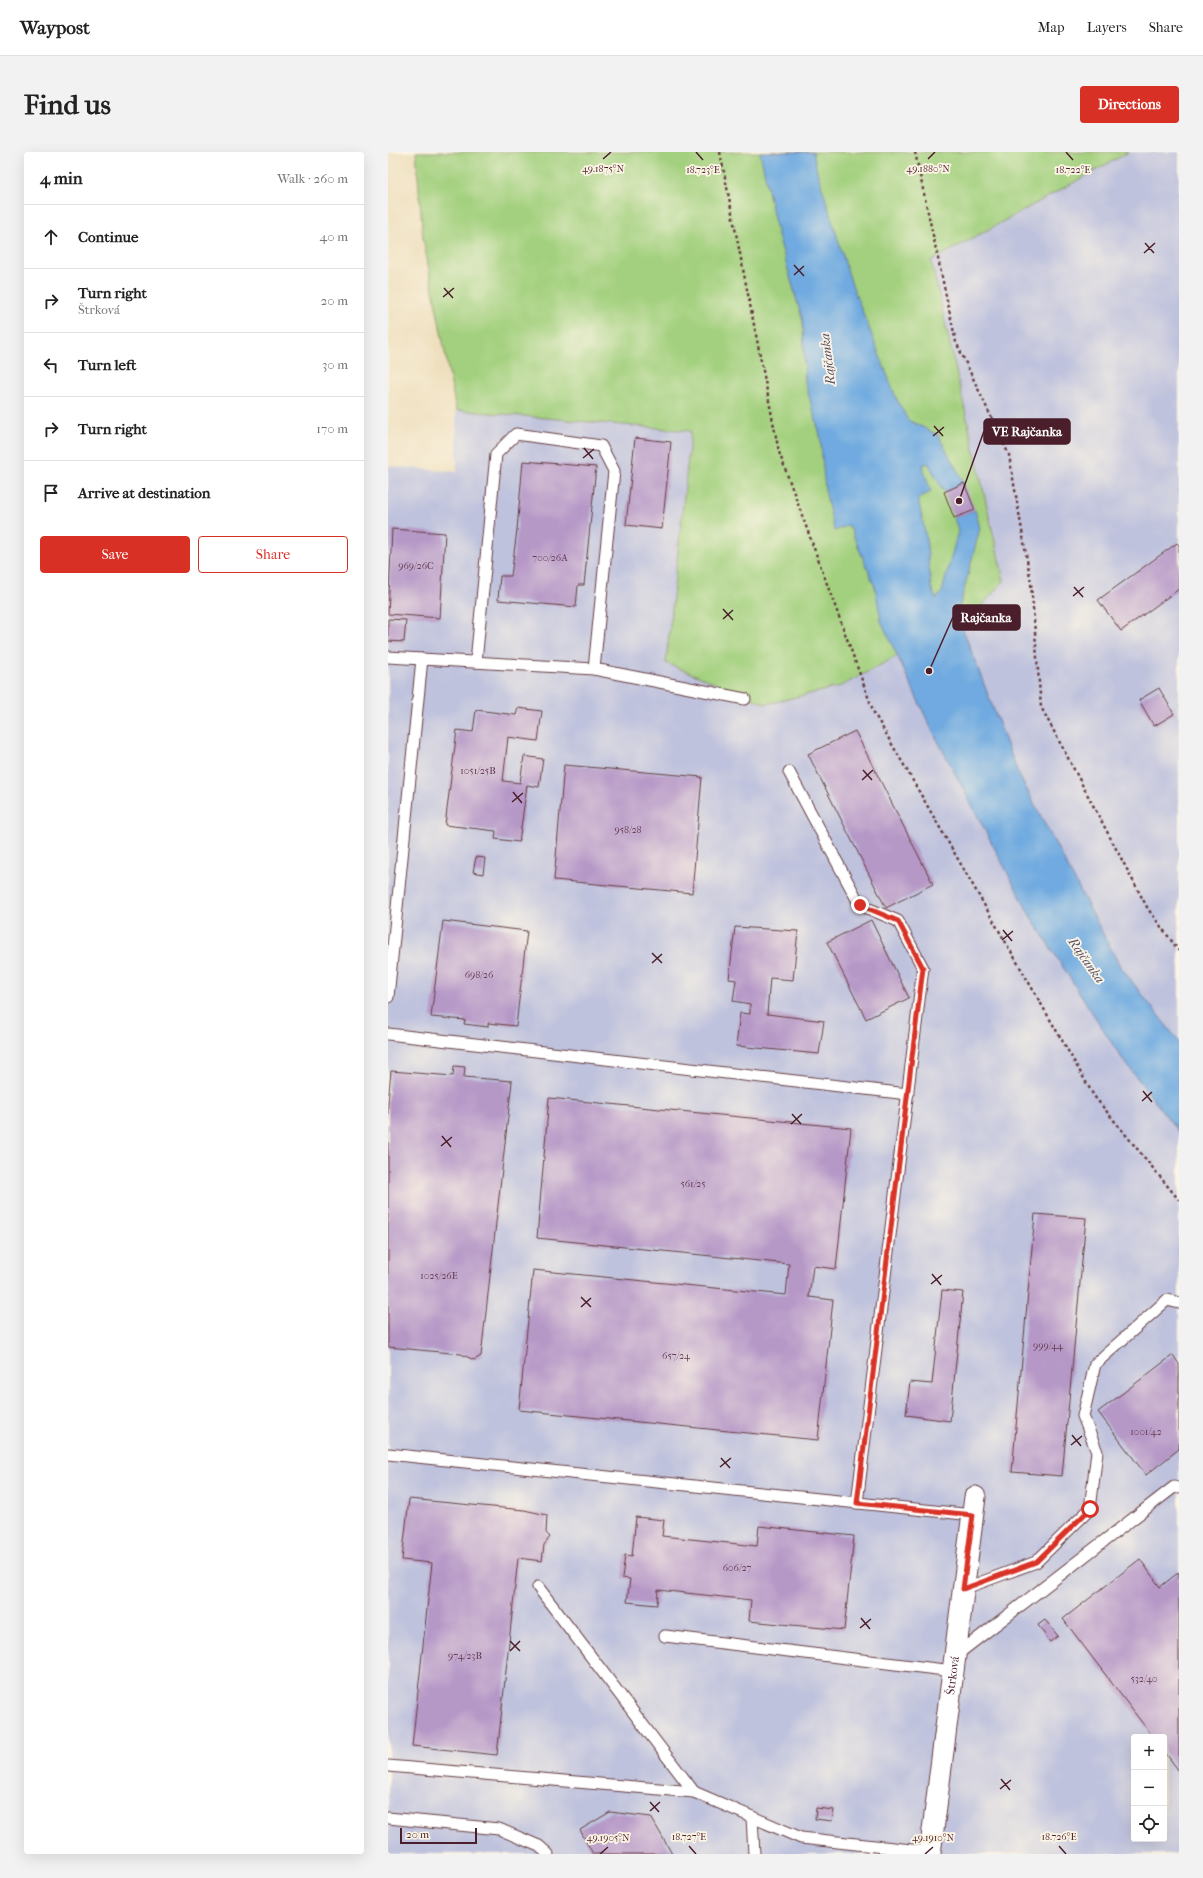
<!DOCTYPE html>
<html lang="en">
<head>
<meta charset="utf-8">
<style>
	:root { --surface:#fff; --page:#f2f2f2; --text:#222; --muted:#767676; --line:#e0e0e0; --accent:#d93025 }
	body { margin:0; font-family:"IM FELL French Canon",serif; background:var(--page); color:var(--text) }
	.controls { position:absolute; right:12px; bottom:12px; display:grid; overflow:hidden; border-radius:4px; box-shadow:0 4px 16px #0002 }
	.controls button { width:36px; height:36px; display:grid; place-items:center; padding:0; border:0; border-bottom:1px solid var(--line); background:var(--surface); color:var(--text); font:20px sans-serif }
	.scale { position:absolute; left:12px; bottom:10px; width:77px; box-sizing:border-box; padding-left:4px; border:2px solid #4a1f2b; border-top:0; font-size:11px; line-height:14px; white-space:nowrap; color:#4a1f2b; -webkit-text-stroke:3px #fcf5e5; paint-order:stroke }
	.stop { position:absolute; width:12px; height:12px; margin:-9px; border:3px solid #d93025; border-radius:50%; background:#fff }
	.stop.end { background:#d93025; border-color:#fff; box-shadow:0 1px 4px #0008 }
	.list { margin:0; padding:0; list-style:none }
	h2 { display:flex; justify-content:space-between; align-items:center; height:52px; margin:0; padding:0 16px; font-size:17px }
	h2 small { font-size:13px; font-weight:400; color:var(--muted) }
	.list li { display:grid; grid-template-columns:26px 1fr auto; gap:12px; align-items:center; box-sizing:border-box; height:64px; padding:0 16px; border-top:1px solid var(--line) }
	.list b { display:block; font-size:15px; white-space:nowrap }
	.list p { margin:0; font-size:13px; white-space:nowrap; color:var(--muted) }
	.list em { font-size:13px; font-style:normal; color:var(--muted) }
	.actions { display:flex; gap:8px; padding:12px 16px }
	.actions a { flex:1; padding:9px 0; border:1px solid var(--accent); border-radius:4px; text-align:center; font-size:14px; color:var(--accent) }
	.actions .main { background:var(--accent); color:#fff }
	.icon { flex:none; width:22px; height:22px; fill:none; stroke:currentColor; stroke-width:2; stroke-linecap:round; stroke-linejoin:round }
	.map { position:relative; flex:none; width:791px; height:1702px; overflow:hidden; border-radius:4px }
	header { display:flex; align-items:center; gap:24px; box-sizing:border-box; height:56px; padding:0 20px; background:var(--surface); border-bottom:1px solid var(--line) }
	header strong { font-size:19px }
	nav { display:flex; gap:22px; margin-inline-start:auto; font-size:14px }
	.intro { display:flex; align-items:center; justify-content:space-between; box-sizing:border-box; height:96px; padding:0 24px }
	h1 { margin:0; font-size:28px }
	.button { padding:10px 18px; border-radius:4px; background:var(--accent); color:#fff; font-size:14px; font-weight:700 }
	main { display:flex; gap:24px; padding:0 24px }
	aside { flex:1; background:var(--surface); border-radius:4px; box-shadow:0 4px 16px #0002 }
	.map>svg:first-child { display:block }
</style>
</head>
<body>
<header>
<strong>Waypost</strong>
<nav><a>Map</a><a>Layers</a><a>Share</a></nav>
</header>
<div class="intro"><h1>Find us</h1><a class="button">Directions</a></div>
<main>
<aside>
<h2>4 min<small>Walk · 260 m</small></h2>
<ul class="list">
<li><svg class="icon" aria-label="ahead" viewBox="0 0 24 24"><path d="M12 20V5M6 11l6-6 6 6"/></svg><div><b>Continue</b></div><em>40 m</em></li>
<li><svg class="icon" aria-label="right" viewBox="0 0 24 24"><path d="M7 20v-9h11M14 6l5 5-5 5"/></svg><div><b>Turn right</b><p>Štrková</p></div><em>20 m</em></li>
<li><svg class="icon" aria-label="left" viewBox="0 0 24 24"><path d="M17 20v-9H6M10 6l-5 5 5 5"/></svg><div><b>Turn left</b></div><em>30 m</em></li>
<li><svg class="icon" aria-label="right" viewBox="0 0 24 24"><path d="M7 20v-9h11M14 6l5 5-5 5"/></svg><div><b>Turn right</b></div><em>170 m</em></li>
<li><svg class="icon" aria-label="arrive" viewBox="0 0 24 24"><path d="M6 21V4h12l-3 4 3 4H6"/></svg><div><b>Arrive at destination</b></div></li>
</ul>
<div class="actions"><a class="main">Save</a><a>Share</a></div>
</aside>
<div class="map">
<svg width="791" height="1702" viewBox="0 0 791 1702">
	<rect width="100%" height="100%" fill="#fcf5e5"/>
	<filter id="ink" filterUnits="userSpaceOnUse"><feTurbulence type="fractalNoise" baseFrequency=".025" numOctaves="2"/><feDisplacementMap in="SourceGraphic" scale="8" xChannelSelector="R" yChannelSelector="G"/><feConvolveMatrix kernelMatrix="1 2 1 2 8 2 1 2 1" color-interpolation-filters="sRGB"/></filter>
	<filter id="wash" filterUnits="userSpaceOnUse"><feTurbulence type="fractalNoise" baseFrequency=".012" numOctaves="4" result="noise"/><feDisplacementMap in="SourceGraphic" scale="16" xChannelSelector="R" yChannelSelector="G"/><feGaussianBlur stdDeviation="0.9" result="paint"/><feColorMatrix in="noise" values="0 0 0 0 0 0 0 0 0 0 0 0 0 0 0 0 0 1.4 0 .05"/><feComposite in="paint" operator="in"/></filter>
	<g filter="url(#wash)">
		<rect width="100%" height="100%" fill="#eedfbd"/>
		<path fill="#bfc2dd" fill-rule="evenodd" d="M741,0h50v1702h-791v-1388l69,6 -1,-62 235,20 -25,233 338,-82 -73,-320zM746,1585h30v102h-30z"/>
		<path fill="#a3d07e" stroke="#767854" d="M28,0h713l-198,109 73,320 -33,36 -132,70 -73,17 -100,-41 25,-232 -235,-21 -33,-172z"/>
		<path fill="#6faae0" stroke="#5c6486" d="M372,0h53l4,19 34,111 46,118 11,20 30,15 26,48 -20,9 -16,-29 -6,2 9,27 -13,6 8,39 5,50 5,12 6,-7 16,-61 -4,-13 21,-8 5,18 -21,81v10l59,154 102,193 59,76v91l-60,-79 -87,-135 -102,-193 -49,-105 -6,-34 -26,-62 -15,6 -9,-41 -5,-55 -15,-53 -2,-60 -27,-94z"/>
		<g id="blocks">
			<g fill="#b698c7">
				<path d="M247,286l36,4 -9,87 -36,-4z"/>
				<path d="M135,309l73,6 -12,118h-6l-2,22 -78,-7 2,-24h11l6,-46z"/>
				<path d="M576,331l11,27 -21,8 -10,-26z"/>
				<path d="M4,377l53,4 -5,85 -52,-4z"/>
				<path d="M789,391l2,2v44l-58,42 -23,-31z"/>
				<path d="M0,467l18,1 -2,22 -16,-1z"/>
				<path d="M771,536l15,26 -20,12 -15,-26z"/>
				<path d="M130,556l24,3 -4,30 -30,-4 -5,44 17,2 4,-27 19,3 -4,28 -12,-2 -8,57 -24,-3 1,-8 -51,-6 12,-95 16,2 3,-22 40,5z"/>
				<path d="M467,579l78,153 -47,24 -78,-154z"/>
				<path d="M176,613l138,12 -10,116 -138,-13z"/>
				<path d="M88,705l9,1 -2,16 -10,-2z"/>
				<path d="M483,768l38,78 -43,21 -39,-77z"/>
				<path d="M55,769l84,10 -11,95 -28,-3v4l-24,-3 1,-4 -34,-3z"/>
				<path d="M347,775l63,4 -5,49 -23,-2 -3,36 57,7 -5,33 -83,-8 4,-33 10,1v-10l-17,-3 3,-21 -7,-1z"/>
				<path d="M66,914l11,1 -1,10 48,4 -31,275 -7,4 -13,-6 -73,-7v-244l3,-32 62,5z"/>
				<path d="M161,946l302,30 -15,141 -23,-3 -4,31 24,3 -15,140 -299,-30 14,-140 253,25 3,-31 -252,-26z"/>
				<path d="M647,1062l51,4 -24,258 -50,-4z"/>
				<path d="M554,1138l21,2 -13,129 -44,-6 4,-33 22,2z"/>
				<path d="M785,1203l6,9v85l-33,26 -48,-63z"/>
				<path d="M21,1347l115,11 23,5 -1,18 4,4 -6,8 -2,16 -24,-3 -21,197 -85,-9 20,-183 -30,-3z"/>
				<path d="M248,1365l28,3 -2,16 95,10 2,-20 95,10 -10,94 -95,-9 2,-21 -93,-10 -1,15 -30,-3 3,-23 -8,-1 3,-23 7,1z"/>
				<path d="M752,1407l20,28 19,-15v199l-15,-20v-14h-11l-90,-118z"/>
				<path d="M657,1468l13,16 -8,6 -12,-17z"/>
				<path d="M428,1656l18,2 -2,11 -17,-2z"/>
				<path d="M222,1660l41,5 21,37h-79l-13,-24z"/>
			</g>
		</g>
	</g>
	<g filter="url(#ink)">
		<use href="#blocks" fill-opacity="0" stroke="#633c41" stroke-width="1"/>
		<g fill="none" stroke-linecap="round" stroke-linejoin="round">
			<defs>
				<g id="lane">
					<path d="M0,505l206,12 151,30"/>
					<path d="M88,510l20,-208 20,-20 85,12 13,25 -20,198"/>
					<path d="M401,620l71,133 38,16 25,47 -66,535"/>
					<path d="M0,845l34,-338"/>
					<path d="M0,882l520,60"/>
					<path d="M0,1302l585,61"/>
					<path d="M150,1435l156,205"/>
					<path d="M575,1437l73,-27 54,-53 7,-57 -14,-36 12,-52 72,-64 12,3"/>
					<path d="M277,1484l288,35"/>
					<path d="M567,1504l219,-169 5,1"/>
					<path d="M0,1614l306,26 107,46 129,14"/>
					<path d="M364,1665l2,37"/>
					<path d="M0,1666l111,11 40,17 9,8"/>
				</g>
				<g id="street">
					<path id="s1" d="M542,1702l45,-357"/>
				</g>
			</defs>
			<use href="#lane" stroke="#633c41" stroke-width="13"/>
			<use href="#street" stroke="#633c41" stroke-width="23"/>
			<g stroke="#633c41" stroke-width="2.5" stroke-dasharray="3 3" stroke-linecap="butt">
				<path d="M332,0l59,300 95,261 220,383 85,104"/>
				<path d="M527,0l41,190 53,113 22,128 10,124 107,202 31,42"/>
			</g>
			<use href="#lane" stroke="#fff" stroke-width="11"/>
			<use href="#street" stroke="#fff" stroke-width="21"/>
		</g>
	</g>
	<g fill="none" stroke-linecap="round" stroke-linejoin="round" filter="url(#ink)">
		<path stroke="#d93025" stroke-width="5" d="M472,753l38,16 25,47 -66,535 116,12 -10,74 73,-27 54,-53"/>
	</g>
	<path fill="none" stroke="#4a1f2b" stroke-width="1.5" d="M308,0l7,8M678,0l7,8M215,7l8,-7M540,7l7,-7M757,91l9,10M756,101l11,-10M406,113l10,11M406,123l10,-9M56,136l9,10M55,145l11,-9M546,274l9,10M545,284l11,-9M196,296l9,11M195,306l11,-9M686,435l9,10M685,444l11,-9M335,457l10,11M335,467l10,-9M475,618l9,10M474,628l11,-10M125,640l9,11M124,650l11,-9M615,778l9,11M614,788l11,-9M264,801l10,10M264,811l10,-9M755,939l9,11M754,949l10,-9M404,962l9,10M403,972l11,-10M54,984l9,11M53,994l11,-9M544,1122l9,11M543,1132l11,-9M193,1145l10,10M193,1155l10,-9M684,1283l9,11M683,1293l11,-9M333,1306l9,10M332,1315l11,-9M473,1466l9,11M472,1476l11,-9M122,1489l10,10M122,1499l10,-10M613,1627l9,11M612,1637l11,-9M262,1650l9,10M262,1659l10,-9M301,1694l7,8M671,1694l7,8M212,1702l8,-7M537,1702l8,-7"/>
	<g text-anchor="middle" stroke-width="3.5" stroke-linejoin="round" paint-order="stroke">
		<g font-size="10" fill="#653d52">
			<text x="162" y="409">700/26A</text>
			<text x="28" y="417">969/26C</text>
			<text x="90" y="622">1051/25B</text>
			<text x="240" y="681">958/28</text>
			<text x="91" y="826">698/26</text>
			<text x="305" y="1035">561/25</text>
			<text x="51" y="1127">1025/26E</text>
			<text x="660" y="1197">999/44</text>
			<text x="288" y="1207">657/24</text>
			<text x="758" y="1283">1001/42</text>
			<text x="349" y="1419">606/27</text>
			<text x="77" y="1507">974/23B</text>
			<text x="756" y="1530">532/40</text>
		</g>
		<g font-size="12" fill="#4a1f2b" stroke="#fcf5e5">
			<text dy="4" stroke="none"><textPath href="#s1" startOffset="180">Štrková</textPath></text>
		</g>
		<g font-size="13" font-style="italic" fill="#57506a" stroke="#fcf5e5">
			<text transform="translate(439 207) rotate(-97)" y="5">Rajčanka</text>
			<text transform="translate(699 808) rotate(55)" y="5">Rajčanka</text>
		</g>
	</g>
	<g font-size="10" text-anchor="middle" fill="#4a1f2b" stroke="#fcf5e5" stroke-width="3.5" stroke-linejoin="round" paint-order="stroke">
		<text x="215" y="20">49.1875°N</text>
		<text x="540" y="20">49.1880°N</text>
		<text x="315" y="21">18.723°E</text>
		<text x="685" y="21">18.722°E</text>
		<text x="301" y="1688">18.727°E</text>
		<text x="671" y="1688">18.726°E</text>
		<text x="220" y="1689">49.1905°N</text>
		<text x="545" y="1689">49.1910°N</text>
	</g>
	<path fill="none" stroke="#4a1f2b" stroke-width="1.5" d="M571 349L596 279M541 519L565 465"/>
	<g fill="#4a1f2b" stroke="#fcf5e5" stroke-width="1.5">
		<circle cx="571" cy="349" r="4"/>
		<circle cx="541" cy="519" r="4"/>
	</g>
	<g fill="#4a1f2b" stroke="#4a1f2b" stroke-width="1.5">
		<rect x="596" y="267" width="86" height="25" rx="4"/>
		<rect x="565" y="453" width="67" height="25" rx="4"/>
	</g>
	<g font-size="13" text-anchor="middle" font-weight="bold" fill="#fff">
		<text x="639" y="284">VE Rajčanka</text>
		<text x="598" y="470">Rajčanka</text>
	</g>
</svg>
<div class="controls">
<button>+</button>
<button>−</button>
<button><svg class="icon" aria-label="locate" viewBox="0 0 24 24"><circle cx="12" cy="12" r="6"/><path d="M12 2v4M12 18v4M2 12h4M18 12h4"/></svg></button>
</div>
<div class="scale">20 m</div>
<div class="stop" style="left:702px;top:1357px"></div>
<div class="stop end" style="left:472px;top:753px"></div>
</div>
</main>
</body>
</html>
